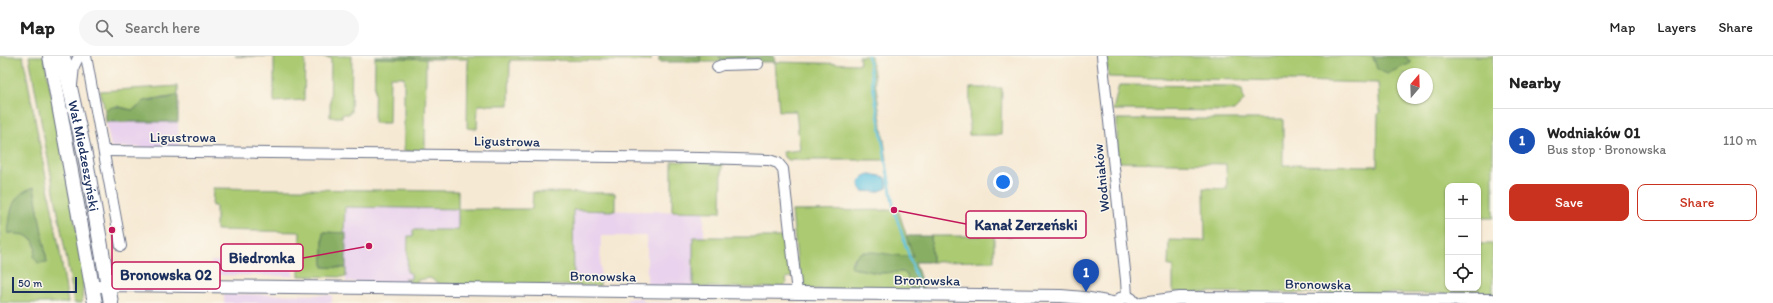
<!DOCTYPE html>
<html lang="en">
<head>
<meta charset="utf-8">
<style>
	:root { --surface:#fff; --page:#f6f6f6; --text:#222; --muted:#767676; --line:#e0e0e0; --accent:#c8321e }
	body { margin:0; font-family:Itim,sans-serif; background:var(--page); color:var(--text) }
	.controls { position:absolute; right:12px; bottom:12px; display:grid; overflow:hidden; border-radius:8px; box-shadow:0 1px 3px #0004 }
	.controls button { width:36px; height:36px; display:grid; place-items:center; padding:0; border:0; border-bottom:1px solid var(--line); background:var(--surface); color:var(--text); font:20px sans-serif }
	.compass { position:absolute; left:1397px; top:12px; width:36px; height:36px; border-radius:50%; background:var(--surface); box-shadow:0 1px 3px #0004; rotate:19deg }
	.scale { position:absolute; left:12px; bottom:10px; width:65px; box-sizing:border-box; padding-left:4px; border:2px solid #1b2f5e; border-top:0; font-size:11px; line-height:14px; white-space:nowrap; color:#1b2f5e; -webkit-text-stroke:3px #fbf7ec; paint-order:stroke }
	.you { position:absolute; left:1003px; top:126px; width:14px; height:14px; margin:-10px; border:3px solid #fff; border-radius:50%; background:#1a73e8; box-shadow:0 0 0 6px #1a73e833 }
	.badge { display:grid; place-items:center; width:26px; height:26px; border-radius:50%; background:var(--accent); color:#fff; font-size:13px; font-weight:700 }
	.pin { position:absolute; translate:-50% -33px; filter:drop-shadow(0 1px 2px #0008) }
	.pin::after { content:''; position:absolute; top:21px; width:14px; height:12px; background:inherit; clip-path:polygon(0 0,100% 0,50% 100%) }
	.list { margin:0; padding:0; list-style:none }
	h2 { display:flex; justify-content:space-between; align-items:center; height:52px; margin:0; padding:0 16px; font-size:17px }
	h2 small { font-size:13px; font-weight:400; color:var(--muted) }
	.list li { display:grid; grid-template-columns:26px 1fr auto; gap:12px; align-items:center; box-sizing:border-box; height:64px; padding:0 16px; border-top:1px solid var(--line) }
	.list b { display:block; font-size:15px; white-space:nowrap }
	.list p { margin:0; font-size:13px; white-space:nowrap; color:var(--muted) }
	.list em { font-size:13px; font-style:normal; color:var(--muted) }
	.actions { display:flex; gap:8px; padding:12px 16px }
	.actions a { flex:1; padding:9px 0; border:1px solid var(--accent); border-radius:8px; text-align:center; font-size:14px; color:var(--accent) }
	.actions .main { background:var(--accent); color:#fff }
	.icon { flex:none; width:22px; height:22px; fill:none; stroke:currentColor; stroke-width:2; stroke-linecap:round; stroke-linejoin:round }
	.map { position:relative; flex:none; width:1493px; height:247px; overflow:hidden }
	header { display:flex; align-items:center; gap:24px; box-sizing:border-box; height:56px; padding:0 20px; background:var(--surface); border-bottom:1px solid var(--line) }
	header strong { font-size:19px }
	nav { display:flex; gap:22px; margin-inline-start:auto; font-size:14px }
	.search { width:280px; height:36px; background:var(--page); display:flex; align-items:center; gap:10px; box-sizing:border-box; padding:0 14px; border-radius:22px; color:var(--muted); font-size:15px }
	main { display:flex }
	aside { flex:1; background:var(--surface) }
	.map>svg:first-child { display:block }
</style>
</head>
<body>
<header>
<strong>Map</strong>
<div class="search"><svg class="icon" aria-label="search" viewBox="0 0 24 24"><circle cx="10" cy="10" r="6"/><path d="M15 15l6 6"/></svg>Search here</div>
<nav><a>Map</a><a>Layers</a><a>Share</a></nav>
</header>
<main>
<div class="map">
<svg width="1493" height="247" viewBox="0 0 1493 247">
	<rect width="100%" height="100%" fill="#fbf7ec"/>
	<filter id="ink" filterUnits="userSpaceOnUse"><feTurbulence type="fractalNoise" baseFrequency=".025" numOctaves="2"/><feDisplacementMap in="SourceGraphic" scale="8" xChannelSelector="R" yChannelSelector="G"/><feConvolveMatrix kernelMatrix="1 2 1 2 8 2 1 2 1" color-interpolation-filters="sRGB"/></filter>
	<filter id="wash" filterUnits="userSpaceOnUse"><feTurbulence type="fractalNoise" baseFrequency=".012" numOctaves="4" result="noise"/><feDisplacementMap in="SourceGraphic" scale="16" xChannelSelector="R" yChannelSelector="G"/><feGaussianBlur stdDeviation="0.9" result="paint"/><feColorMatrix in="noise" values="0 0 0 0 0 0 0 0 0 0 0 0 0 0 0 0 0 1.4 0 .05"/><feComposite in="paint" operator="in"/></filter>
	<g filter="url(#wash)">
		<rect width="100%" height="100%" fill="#f6e9d3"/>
		<g fill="#e9d2ed">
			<path d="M106,66h72l1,26 -68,-1z"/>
			<path d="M344,151l114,2v21h-45l-1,54 -66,-2v-49h-2z"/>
			<path d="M573,154l131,2v25h-11v50l-46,-1v-50h-46l-1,45 -26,-1z"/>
			<path d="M211,205l82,2v13l-74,-1 -2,-2 -6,-1z"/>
			<path d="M224,238l108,1v8h-108z"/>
			<path d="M627,242h15l2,4 55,1h-72z"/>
		</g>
		<g fill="#abca72" stroke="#637c68" fill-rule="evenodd">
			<path d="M0,0h23l36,190 9,57h-68zM34,131l13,75 -13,-5 2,-9 -3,-8 -8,-5z"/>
			<path d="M29,0h15l40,215 -2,32h-8l-3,-20z"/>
			<path d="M325,0h27l-1,56h-2v2h-7v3h-12l1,-59 -7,-1z"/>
			<path d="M444,0h207v5l-141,-1 -1,45h-31l-1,24 -10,-1 1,-69h-25z"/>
			<path d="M700,0h19l3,6h-21z"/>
			<path d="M859,0h12l16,104h-98l-5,-3 -1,-5 17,-2 -4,-39h-17l-4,-49 85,2z"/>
			<path d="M1106,0h267l1,6h37l-6,-6h88v162h-15v-32h-30v102h30v-44h15v50l-320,-2v-26h-5l1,-26 36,1 -1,-53 23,1 -1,-25 -109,-2v-43h166v46l94,1 1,-53 2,-1 -2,-29 -270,-6zM1403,18h24v24h-24z"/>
			<path d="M274,1h31l-1,43 -30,2z"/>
			<path d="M375,2h51l-1,93h-21v-74h-14l-1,46h-15z"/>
			<path d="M1119,29l112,1 11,3 2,12 -10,10 -121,-1z"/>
			<path d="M178,30v9c-10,4 -20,2 -30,5 -7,3 -9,8 -16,10l-15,-4 -12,4 -5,-19z"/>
			<path d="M970,32h32l-1,47h-32z"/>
			<path d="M672,105l53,2 -3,4 -1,45 -49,-1z"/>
			<path d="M213,132l245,3v18h74l1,-17 82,1v18l-42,-1 1,70 26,1v5l-161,-2 -9,-6 -12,2 -2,4h-5v-2l-7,-3h7v-6l-4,-1 1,-36h5v-6h45v-21l-113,-2 -1,26 -21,-1v35l23,1v9l-47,-1 1,-44 -84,-2v-24h-4z"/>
			<path d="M898,154l15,46 -11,1 -40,-5 -10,8v8l27,5 24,-1 4,3 3,15 -110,-1 -8,-78z"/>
			<path d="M981,161h67v19h-54v25l-62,1 -1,-26h50z"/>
			<path d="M693,181h94l5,40 -6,1 1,5 -6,5 -88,-1z"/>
		</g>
		<g fill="#88ae64" stroke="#526e61">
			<path d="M235,0h90l-1,1z"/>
			<path d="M375,0h69l-1,3 -68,-1z"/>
			<path d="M659,0h41l1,6h-42z"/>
			<path d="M719,0h55l1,6h-53z"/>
			<path d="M1373,0h32l6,7 -24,11 -10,-5z"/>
			<path d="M178,39v27h-72l-1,-12c12,-6 14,-2 27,0l6,-3 6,-6 24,-3z"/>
			<path d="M34,131l13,75 -9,1 -4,-6 2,-9 -3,-8 -8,-5 -17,-2c3,-22 2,-38 26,-46z"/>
			<path d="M323,176l23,1v35l-23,-1z"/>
			<path d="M906,180h25l1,26h-17l9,28h-14l-3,-15 -4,-3 -24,1 -27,-5 -1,-3 5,-9 6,-4c18,-1 33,5 51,4z"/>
		</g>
		<path fill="#63c4e1" stroke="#3f7aa0" d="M870,118l15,3 2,4v7l-10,4 -15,-1c-7,-9 0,-15 8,-17z"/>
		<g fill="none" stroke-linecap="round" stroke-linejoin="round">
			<path stroke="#63c4e1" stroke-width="2.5" d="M868,0l26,154 24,73"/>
		</g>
	</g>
	<g filter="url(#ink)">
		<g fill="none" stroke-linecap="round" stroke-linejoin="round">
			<defs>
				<g id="minor">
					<path d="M86,0l35,190"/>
					<path d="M1102,0l24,224 1,17"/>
					<path d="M717,11l5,-2 36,-1"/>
					<path d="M72,29l2,-19 5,-10"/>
					<path d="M104,95l597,7 68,2 9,3 5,6 14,124"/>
				</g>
				<g id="tertiary">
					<path d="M93,231l16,-2 952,11 23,2 28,5"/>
					<path d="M1118,247l2,-4 7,-2 4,2 3,4"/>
					<path d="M1142,247l38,-5 313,2"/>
				</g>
				<g id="secondary">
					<path d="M50,0l45,247"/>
					<path id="s1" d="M63,0l22,99 26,148"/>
				</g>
			</defs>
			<use href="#minor" stroke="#687087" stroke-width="12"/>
			<use href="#tertiary" stroke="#687087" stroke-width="14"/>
			<use href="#secondary" stroke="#687087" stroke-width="16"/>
			<use href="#minor" stroke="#fff" stroke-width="10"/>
			<use href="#tertiary" stroke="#fff" stroke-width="12"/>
			<use href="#secondary" stroke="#fff" stroke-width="14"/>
		</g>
	</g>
	<g text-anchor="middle" stroke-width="3" stroke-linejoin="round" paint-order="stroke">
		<g font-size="14" fill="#1b2f5e" stroke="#fbf7ec">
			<text x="183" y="86">Ligustrowa</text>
			<text transform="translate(507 85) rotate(1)" y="5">Ligustrowa</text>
			<text dy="5" stroke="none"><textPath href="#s1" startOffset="102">Wał Miedzeszyński</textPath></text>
			<text transform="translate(1101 122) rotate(-96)" y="5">Wodniaków</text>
			<text transform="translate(603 220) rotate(1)" y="5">Bronowska</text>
			<text transform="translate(927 224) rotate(1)" y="5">Bronowska</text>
			<text transform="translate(1318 228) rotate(1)" y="5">Bronowska</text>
		</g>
	</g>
	<path fill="none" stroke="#c2185b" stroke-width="1.5" d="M894 154L966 168M369 190L303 202M112 174L112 219"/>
	<g fill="#c2185b" stroke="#fbf7ec" stroke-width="1.5">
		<circle cx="894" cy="154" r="4"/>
		<circle cx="369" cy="190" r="4"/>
		<circle cx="112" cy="174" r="4"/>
	</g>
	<g fill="#fbf7ec" stroke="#c2185b" stroke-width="1.5">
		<rect x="966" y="155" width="120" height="27" rx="4"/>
		<rect x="221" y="188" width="82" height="27" rx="4"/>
		<rect x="112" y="206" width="108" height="27" rx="4"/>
	</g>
	<g font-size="15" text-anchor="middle" font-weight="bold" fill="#1b2f5e">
		<text x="1026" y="174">Kanał Zerzeński</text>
		<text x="262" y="207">Biedronka</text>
		<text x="166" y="224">Bronowska 02</text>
	</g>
</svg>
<div class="controls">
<button>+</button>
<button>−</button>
<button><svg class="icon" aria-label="locate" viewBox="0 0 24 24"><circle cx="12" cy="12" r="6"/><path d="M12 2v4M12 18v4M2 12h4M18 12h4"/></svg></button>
</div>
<svg class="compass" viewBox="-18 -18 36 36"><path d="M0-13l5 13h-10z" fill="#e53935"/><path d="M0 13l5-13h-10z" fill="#767676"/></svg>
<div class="scale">50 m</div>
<div class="you"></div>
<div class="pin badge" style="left:1086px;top:236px;background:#1a4fb4">1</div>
</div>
<aside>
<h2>Nearby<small></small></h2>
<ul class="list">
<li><span class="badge" style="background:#1a4fb4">1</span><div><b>Wodniaków 01</b><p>Bus stop · Bronowska</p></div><em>110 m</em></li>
</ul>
<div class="actions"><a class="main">Save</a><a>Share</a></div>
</aside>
</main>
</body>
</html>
